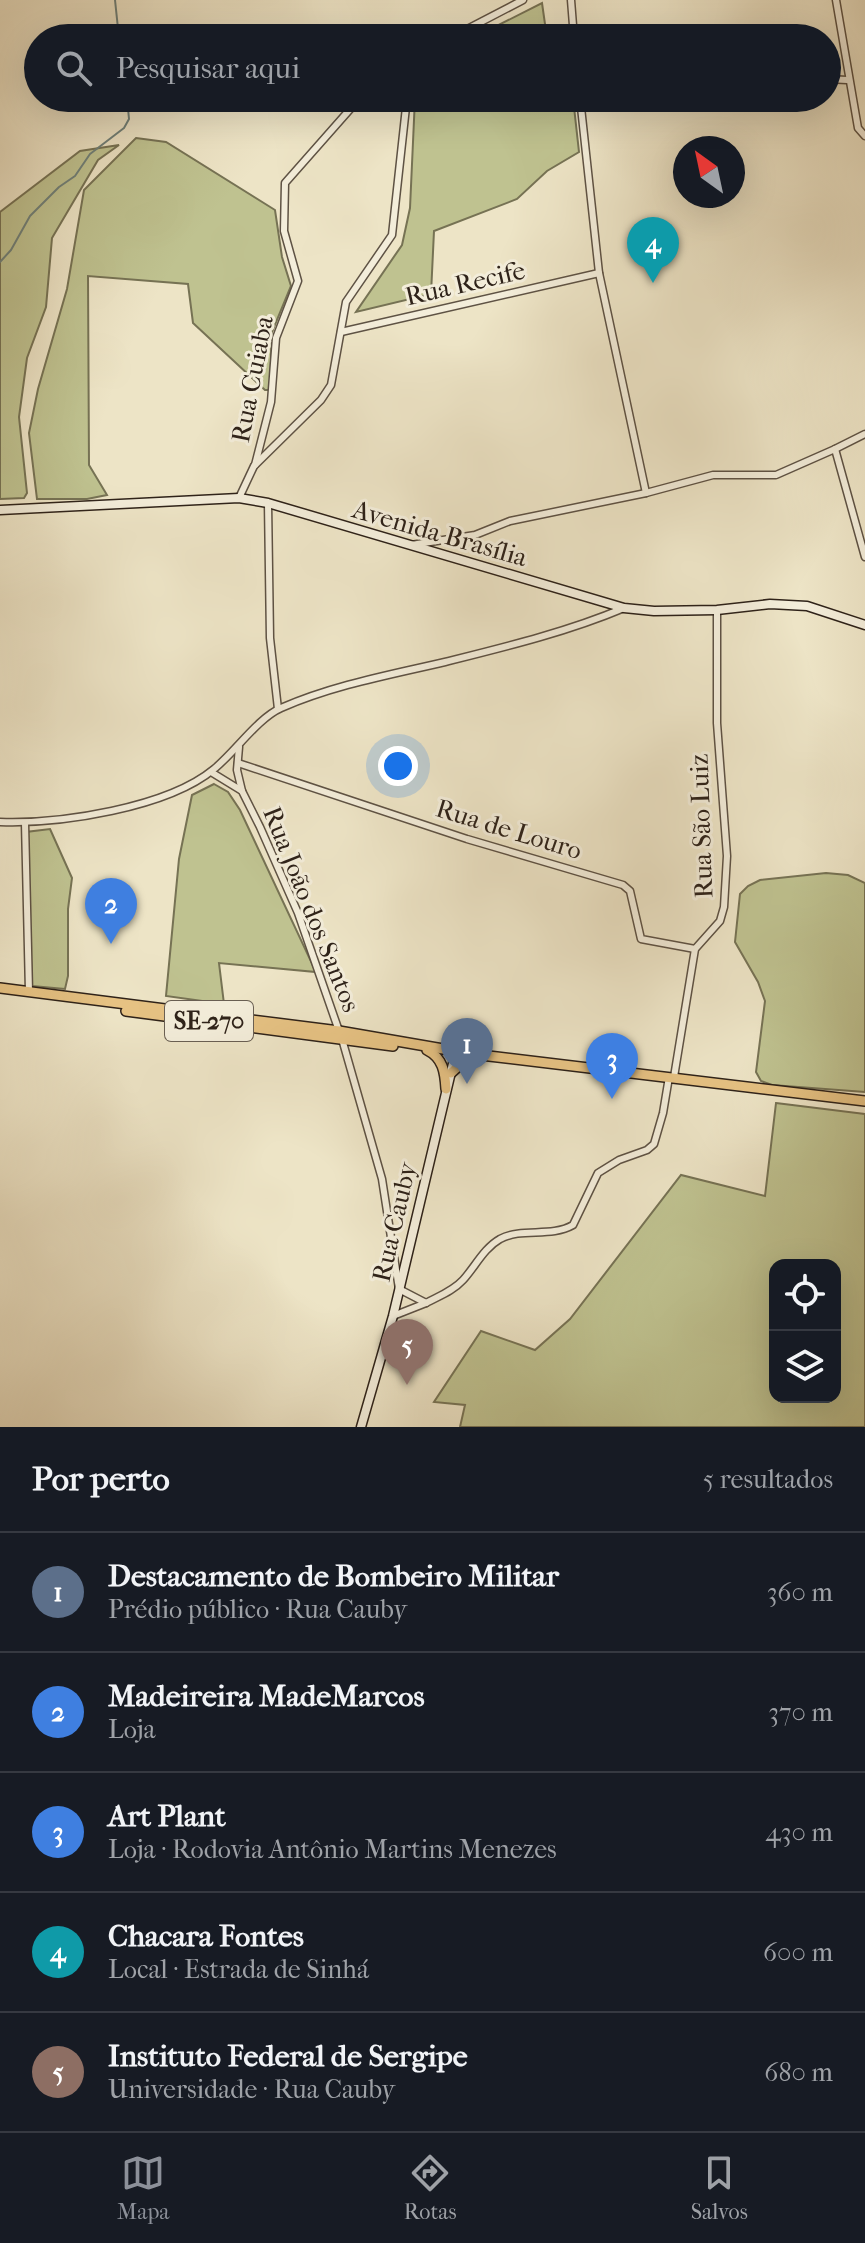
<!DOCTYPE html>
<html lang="pt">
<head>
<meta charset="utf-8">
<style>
	:root { --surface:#171b24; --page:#242831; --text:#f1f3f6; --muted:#9ea1a6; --line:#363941; --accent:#8c9099 }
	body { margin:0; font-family:"IM FELL French Canon",serif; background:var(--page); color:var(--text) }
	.controls { position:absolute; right:24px; bottom:24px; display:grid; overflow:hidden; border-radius:16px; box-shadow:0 8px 32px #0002 }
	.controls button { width:72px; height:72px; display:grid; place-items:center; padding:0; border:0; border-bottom:2px solid var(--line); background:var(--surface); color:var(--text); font:40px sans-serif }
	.compass { position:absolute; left:673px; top:136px; width:72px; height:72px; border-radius:50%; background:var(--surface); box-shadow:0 8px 32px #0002; rotate:327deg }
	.you { position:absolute; left:398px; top:766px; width:28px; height:28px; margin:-20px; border:6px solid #fff; border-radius:50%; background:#1a73e8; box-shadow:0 0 0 12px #1a73e833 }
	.badge { display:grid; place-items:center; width:52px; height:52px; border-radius:50%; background:var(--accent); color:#fff; font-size:26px; font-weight:700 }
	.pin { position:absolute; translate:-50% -66px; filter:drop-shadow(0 2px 4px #0008) }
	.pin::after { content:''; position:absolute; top:42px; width:28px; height:24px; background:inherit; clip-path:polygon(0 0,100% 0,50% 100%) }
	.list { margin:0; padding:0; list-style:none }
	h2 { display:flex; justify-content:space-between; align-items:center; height:104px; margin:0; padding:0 32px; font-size:34px }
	h2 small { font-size:26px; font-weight:400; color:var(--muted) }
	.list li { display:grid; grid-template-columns:52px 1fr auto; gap:24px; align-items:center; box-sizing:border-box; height:120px; padding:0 32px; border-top:2px solid var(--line) }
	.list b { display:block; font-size:30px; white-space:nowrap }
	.list p { margin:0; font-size:26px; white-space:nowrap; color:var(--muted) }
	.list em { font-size:26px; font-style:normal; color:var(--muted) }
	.icon { flex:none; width:44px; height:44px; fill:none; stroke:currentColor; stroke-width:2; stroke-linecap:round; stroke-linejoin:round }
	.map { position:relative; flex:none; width:865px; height:1427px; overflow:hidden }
	.search { position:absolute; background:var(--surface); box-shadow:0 8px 32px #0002; left:24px; right:24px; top:24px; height:88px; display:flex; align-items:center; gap:20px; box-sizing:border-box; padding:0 28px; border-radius:44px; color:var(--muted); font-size:30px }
	.sheet { height:704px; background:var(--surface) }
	nav { display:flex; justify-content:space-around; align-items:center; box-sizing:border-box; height:112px; border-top:2px solid var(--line); background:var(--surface); font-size:22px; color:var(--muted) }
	nav a { display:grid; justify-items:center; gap:4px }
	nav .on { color:var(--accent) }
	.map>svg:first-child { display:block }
</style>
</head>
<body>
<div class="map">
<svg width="865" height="1427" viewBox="0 0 865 1427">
	<rect width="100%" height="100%" fill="#ede4c6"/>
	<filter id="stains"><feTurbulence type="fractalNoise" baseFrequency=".0025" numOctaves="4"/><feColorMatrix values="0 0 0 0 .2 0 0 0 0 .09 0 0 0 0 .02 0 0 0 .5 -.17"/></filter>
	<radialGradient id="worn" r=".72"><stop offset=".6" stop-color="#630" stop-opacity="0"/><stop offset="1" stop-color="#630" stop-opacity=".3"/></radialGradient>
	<g fill="#bfc290" stroke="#767254" stroke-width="2" fill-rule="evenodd">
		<path d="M542,3l5,35h-74z"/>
		<path d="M415,98h158l6,54 -32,19 -30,28 -83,32 -3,63 -75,18 46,-67 8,-37z"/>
		<path d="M136,138l30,4 109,68 7,47 9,29 -19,46 -2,58h-5l-72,-67 -5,-39 -100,-8 1,189 18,30 -20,4h-50l-8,-66 9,-44 29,-100 17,-99z"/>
		<path d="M119,145l-21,15 -46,78 -6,69 -19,51 -8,59 8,76 -3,5 -24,1v-287l80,-61z"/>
		<path d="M214,784l14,8 12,18 76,162 -97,-9 5,41 -58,-8 13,-137 13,-64z"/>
		<path d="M50,829l22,49 -4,31v67l-3,13 -33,-3 -6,-154z"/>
		<path d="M826,873l22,2 17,8v209l-93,-7 -11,-4 -5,-9 9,-71 -7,-19 -23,-40 5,-48 8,-8 12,-6z"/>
		<path d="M776,1103l89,11v313h-405l5,-22 -31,-3 47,-71 54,19 35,-31 111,-144 84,21zM775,1265h60v132h-60z"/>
	</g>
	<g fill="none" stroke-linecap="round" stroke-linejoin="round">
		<g stroke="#6f807a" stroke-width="2">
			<path d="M115,0l4,38"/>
			<path d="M0,262l11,-12 19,-34 29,-29 16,-11 15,-22 34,-26 5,-9 -2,-21"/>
		</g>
		<defs>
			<g id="street">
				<path d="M571,0l3,38"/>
				<path d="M836,0l22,128 7,8"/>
				<path d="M450,38l73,-38"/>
				<path d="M827,79l20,1"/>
				<path d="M580,98l19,175 47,220"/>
				<path d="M341,332l258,-59"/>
				<path d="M835,449l30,108"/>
				<path d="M255,465l16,-63 5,-64 22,-57 -14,-50 1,-48 75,-85"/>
				<path d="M239,498l15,-32 67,-66 10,-15 15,-83 46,-67 15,-137"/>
				<path d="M268,503l2,135 8,71"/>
				<path d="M411,545l64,-10 35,-14 136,-28 67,-18h63l59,-26 30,-15"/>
				<path d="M239,747l-2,23 5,21"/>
				<path d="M238,763l229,76 156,46 7,6 11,48 54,10"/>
				<path d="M211,772l31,19 18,36 38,86 41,118"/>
				<path d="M0,822c60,2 167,-14 214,-53 21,-17 44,-51 67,-61 53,-23 108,-33 164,-46 60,-15 122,-30 179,-54"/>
				<path d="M25,823l4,169"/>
				<path d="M342,1039l40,140 17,110 27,14c13,-7 27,-12 37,-23 12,-13 21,-32 37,-41 23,-12 50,-1 73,-14l25,-52 21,-13 28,-10 7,-6 9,-31 6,-36"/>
				<path d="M674,1077l21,-128 25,-28 4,-14 3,-51 -10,-133v-113"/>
				<path d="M393,1316l33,-13"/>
			</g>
			<g id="secondary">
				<path d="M0,510l239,-12 29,5 356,105 30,3 63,-1 53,-6 37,2 58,19"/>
				<path d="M361,1427l32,-111 63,-265"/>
			</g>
			<g id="primary">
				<path d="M0,988l339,43 133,23 393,47"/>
				<path d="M126,1011l267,35"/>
				<path d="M427,1050c16,8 18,22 19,39"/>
				<path d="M451,1073l21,-19"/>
			</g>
		</defs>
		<use href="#street" stroke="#5e5244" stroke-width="9"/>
		<use href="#secondary" stroke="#2e2219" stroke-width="11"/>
		<use href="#primary" stroke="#2e2219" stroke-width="12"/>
		<use href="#street" stroke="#f3edda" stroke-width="6"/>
		<use href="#secondary" stroke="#f3edda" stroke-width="8"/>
		<use href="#primary" stroke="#e6c283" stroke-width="9"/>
	</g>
	<g text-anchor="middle" stroke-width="6" stroke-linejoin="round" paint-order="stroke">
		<rect fill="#f3edda" stroke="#695f53" stroke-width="2" x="165" y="1001" width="88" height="40" rx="6"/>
		<g font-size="24" font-weight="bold" fill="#2e2219">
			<text x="209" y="1029">SE-270</text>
		</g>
		<g font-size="26" fill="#2e2219" stroke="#f3edda">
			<text transform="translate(465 283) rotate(-13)" y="9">Rua Recife</text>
			<text transform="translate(252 379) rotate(-79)" y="9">Rua Cuiaba</text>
			<text transform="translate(440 533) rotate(16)" y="9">Avenida Brasília</text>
			<text transform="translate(701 826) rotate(-92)" y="9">Rua São Luiz</text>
			<text transform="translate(509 829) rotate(17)" y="9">Rua de Louro</text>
			<text transform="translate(312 909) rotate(68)" y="9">Rua João dos Santos</text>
			<text transform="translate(394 1222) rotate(-77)" y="9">Rua Cauby</text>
		</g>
	</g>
	<rect width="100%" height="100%" filter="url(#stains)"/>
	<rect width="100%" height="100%" fill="url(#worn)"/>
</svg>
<div class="controls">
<button><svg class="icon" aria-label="locate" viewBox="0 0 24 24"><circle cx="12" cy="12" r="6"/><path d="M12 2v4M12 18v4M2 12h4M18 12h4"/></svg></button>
<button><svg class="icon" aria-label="layers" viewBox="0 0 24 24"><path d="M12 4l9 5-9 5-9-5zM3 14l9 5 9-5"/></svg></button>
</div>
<svg class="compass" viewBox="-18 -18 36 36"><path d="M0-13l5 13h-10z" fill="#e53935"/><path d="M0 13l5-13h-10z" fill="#9ea1a6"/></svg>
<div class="you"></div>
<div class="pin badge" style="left:467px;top:1084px;background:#5c6f8a">1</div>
<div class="pin badge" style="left:111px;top:944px;background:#3f7fe0">2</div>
<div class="pin badge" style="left:612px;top:1099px;background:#3f7fe0">3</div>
<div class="pin badge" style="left:653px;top:283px;background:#0f9aa8">4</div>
<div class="pin badge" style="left:407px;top:1385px;background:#8d6e63">5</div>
<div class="search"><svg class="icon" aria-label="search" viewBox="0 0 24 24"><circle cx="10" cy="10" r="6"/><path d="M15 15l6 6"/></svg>Pesquisar aqui</div>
</div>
<section class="sheet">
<h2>Por perto<small>5 resultados</small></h2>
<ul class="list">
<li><span class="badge" style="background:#5c6f8a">1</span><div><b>Destacamento de Bombeiro Militar</b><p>Prédio público · Rua Cauby</p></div><em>360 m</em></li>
<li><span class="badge" style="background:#3f7fe0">2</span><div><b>Madeireira MadeMarcos</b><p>Loja</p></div><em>370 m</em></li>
<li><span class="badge" style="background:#3f7fe0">3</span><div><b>Art Plant</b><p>Loja · Rodovia Antônio Martins Menezes</p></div><em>430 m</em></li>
<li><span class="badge" style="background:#0f9aa8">4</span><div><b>Chacara Fontes</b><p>Local · Estrada de Sinhá</p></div><em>600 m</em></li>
<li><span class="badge" style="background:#8d6e63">5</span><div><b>Instituto Federal de Sergipe</b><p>Universidade · Rua Cauby</p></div><em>680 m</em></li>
</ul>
</section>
<nav>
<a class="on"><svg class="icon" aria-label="map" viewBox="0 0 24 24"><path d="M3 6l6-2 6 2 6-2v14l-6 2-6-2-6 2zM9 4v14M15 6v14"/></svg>Mapa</a>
<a><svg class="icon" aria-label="directions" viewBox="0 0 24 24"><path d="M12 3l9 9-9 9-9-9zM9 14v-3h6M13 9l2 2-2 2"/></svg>Rotas</a>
<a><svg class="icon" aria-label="saved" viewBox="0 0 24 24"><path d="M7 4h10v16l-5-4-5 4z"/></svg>Salvos</a>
</nav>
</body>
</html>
